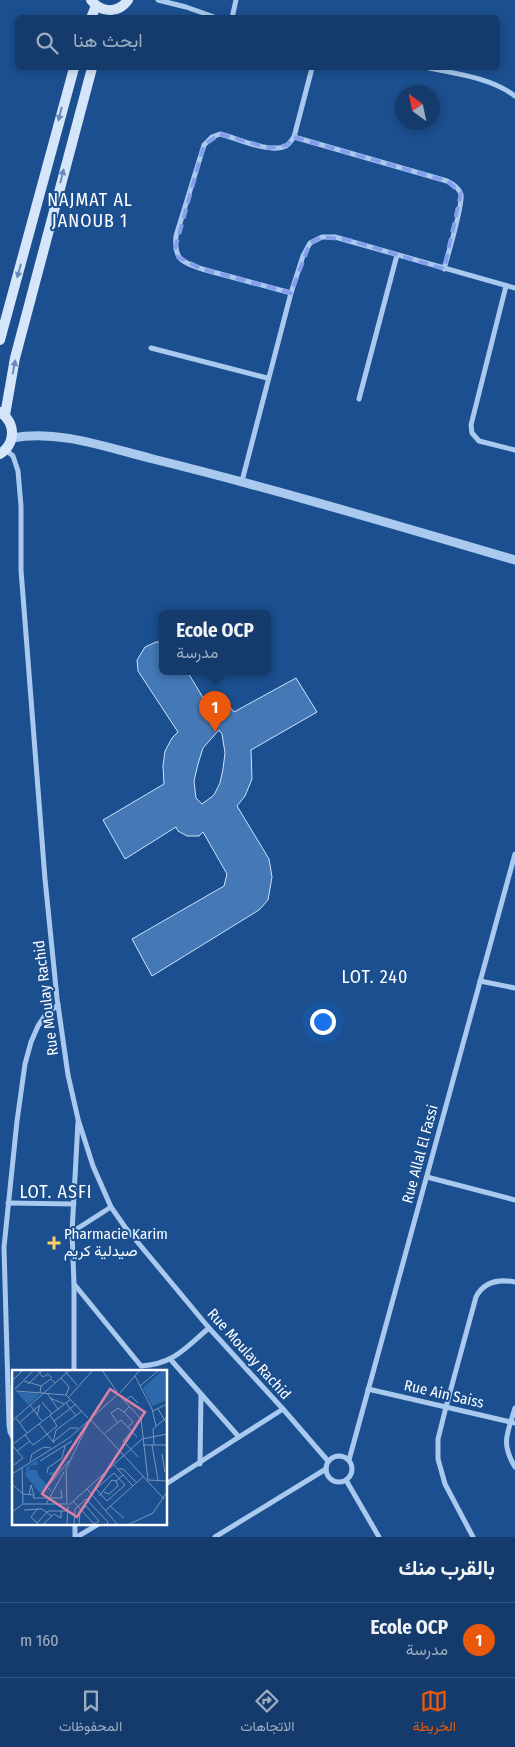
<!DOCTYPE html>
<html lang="ar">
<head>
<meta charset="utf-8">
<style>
	:root { --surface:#143b6b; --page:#1d4271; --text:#f1f3f6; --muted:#9dadc1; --line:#33557e; --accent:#ea580c }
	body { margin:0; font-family:"Fira Sans Condensed",Vazirmatn,sans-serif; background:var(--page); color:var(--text); direction:rtl }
	.compass { position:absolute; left:395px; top:85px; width:45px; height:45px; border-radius:50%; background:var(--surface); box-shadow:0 2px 8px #0003; rotate:327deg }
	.you { position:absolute; left:322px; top:1021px; width:18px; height:18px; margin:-12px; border:4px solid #fff; border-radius:50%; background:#1a73e8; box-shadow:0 0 0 8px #1a73e833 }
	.badge { display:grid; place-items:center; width:32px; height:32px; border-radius:50%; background:var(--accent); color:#fff; font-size:16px; font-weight:700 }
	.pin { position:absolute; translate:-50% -41px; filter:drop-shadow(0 1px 2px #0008) }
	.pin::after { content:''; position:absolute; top:26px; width:18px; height:15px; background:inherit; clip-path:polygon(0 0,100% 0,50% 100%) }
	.popup { position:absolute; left:159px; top:610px; width:112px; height:65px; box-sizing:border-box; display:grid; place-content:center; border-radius:8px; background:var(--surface); filter:drop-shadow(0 1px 4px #0005); font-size:16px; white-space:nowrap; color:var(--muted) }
	.popup b { font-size:19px; color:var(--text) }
	.popup::after { content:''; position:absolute; left:50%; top:100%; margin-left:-10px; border:10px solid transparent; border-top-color:var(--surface) }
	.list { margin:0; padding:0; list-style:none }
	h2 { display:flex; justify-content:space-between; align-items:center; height:65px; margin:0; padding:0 20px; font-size:21px }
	h2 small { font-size:16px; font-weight:400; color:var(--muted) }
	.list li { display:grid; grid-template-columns:32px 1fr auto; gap:15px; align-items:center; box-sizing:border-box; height:75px; padding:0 20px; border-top:1px solid var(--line) }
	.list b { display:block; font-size:19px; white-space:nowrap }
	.list p { margin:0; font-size:16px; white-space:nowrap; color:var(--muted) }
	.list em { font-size:16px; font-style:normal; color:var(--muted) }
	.icon { flex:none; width:28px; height:28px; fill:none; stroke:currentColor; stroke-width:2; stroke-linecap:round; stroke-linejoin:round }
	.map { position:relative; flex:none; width:515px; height:1537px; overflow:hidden; direction:ltr }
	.search { position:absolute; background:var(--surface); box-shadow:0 2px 8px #0003; left:15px; right:15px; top:15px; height:55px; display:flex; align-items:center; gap:12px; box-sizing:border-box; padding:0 18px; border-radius:8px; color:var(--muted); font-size:19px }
	.sheet { height:140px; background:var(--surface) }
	nav { display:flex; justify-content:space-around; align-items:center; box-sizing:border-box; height:70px; border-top:1px solid var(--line); background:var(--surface); font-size:14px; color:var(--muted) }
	nav a { display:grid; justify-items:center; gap:2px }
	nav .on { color:var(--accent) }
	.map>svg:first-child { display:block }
</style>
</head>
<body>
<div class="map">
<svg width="515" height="1537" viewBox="0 0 515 1537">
	<rect width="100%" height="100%" fill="#1b4f8f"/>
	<path fill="#4478b7" stroke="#cfe3fa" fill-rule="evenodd" d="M156,642h6v29h25l18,30 13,-2 9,4 7,9 62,-34 21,34 -66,38 1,29 -7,17 -8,10 32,53 3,18 -4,23 -9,10 -107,66 -20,-37 92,-53 3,-12 -24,-42 -4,4h-12l-9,-5 -2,-4 -51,32 -22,-39 61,-36 -1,-18 2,-15 7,-13 6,-6 -40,-61 -1,-11 8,-13zM219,730l3,4 3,19 -2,16 -3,14 -6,12 -12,9 -6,-6 -2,-17 4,-17 5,-16z"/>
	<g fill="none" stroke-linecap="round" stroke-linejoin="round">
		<g stroke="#a9c9ee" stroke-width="5">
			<path d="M158,0l28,7 31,11"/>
			<path d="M232,18l4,-18"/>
			<path d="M429,68c29,6 62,10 86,28"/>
			<path d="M294,137l153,44c6,3 12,7 14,13 2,12 -13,60 -17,75"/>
			<path d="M506,286l-35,139 1,8 7,8 36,9"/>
			<path d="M291,293l-89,-24c-20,-7 -28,-9 -26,-33l28,-91 8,-8 8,-3c17,4 50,20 66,12 3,-2 5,-5 8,-9l18,-69"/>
			<path d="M151,348l116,30"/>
			<path d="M359,399l38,-144"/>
			<path d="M6,450l7,6 5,15 3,35v64l24,309 12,119 11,77 10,44 15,47 18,41 14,20 84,101 74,81 45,52"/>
			<path d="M242,481l49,-188 12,-37 7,-13 12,-6h13l180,51"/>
			<path d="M480,981l35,7"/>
			<path d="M427,1177l88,23"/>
			<path d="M8,1203l66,1"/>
			<path d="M72,1232l39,-25"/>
			<path d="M74,1284l67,82c33,-2 44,-18 68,-38"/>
			<path d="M74,1371v-87l-2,-52 6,-110"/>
			<path d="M368,1389l147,34"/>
			<path d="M515,1408c-7,25 -15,34 0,59"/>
			<path d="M239,1437l44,-28"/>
			<path d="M14,1440l-4,-8 -1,-7 -5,-178 13,-126 8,-57 6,-22 7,-16 8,-12 12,-9"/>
			<circle cx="339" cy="1469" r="13"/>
			<path d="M349,1460l166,-606"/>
			<path d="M200,1464l1,-70"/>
			<path d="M346,1480l33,57"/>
			<path d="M166,1484l73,-47 -68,-77"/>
			<path d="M75,1523v14"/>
			<path d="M77,1537l23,-14"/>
			<path d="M215,1537l111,-68"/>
			<path d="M473,1537l-28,-53 -7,-25v-20l8,-32 30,-110c8,-16 23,-18 39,-15"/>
		</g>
		<path stroke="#a9c9ee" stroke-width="9" d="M12,438c47,-9 96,10 141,21 122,30 242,66 362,101"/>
		<g stroke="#d6e6fa" stroke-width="10">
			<path d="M91,0c10,13 27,14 37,0"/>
			<path d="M91,18l5,-12"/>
			<path d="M0,340l74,-272"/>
			<path d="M0,412c16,11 16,31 0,42"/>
			<path d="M5,415l10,-57 77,-290"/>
		</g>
	</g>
	<defs><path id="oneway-solid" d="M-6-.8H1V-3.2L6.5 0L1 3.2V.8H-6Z" transform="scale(1.25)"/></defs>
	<g fill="#668bba">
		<use href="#oneway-solid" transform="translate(60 114) rotate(104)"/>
		<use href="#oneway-solid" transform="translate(62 176) rotate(-76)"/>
		<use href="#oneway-solid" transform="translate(19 271) rotate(105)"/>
		<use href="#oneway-solid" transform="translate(14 367) rotate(-79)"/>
	</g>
	<path fill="none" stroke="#839eea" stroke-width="4" stroke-dasharray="10 6" stroke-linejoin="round" d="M220,134l49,14 18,-3 7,-8 153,44 14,12 -17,76 -95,-29 -27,-3 -12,6 -19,50 -89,-24 -24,-12 -3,-8 29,-104z"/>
	<path fill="#ffd166" stroke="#1b4f8f" stroke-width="2" d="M51.5 1235.5h5v5h5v5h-5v5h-5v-5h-5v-5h5z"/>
	<g text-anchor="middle" stroke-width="4" stroke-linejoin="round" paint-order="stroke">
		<g font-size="15" fill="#fff" stroke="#1b4f8f">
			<text transform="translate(46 998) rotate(-97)" y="5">Rue Moulay Rachid</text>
			<text transform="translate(420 1154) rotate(-75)" y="5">Rue Allal El Fassi</text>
			<text transform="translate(249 1354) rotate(48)" y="5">Rue Moulay Rachid</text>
			<text transform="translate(444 1394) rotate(13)" y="5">Rue Ain Saiss</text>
		</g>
		<g font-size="15" fill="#fff" stroke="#1b4f8f" text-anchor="start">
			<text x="64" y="1239">Pharmacie Karim<tspan x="64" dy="17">صيدلية كريم</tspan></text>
		</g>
		<g font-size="18" letter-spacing="1" fill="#fff" stroke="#1b4f8f">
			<text x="90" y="206">NAJMAT AL<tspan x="90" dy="21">JANOUB 1</tspan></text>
			<text x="375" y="983">LOT. 240</text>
			<text x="56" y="1198">LOT. ASFI</text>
		</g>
	</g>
	<g transform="translate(12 1370)">
		<rect width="155" height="155" fill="#1b4f8f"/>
		<path d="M151,0h4v30l-15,6 -9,-18zM5,22l22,2v1l-11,10zM25,90l1,5 -8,1 -1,4h8l1,5 9,10 5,-9 -4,-3 9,-2 -11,17 -6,5 -15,-18 2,-8z" fill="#2e69ad"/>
		<path fill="none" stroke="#7695bc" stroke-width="1" d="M25,0l6,7 5,-3 4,4M52,0l13,15M90,0l15,22M123,6l17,33 4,17M49,8l8,9 -3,8M0,11l11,-11M12,11l17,5M16,14l15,-14M128,16l19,-16M3,19l19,-19M4,21l50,4 22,23M28,23l1,-7 10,-7 4,4M35,23l11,16M108,23l20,-23M107,25l22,24 7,61M57,27l24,-27M38,28l14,6M113,31l6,-5 7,7M30,32l10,12M54,33l10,13M18,35l12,16M146,39l9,15M141,41l14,-7M112,42l9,10 -5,5M4,48l11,15M79,50l73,79M0,51l58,-51M42,51l22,-17M105,52l-6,-9 7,-5 6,4 6,-6M7,53l21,-18 -3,10M27,54l15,19M120,61l-9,10 15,16M93,63l16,-13 16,17M13,65l8,10 7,-5 17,-14 -7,-11M41,72l3,-12 26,-19M41,72l17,-14h8M0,75l59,-46M0,75l11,13 -9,7M131,75h24M140,75l6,35M142,75l-1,-16 14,-12M5,81l13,-10M150,84l3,18M18,91l2,-7 12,-7 7,1M28,91l32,-20M102,95l19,21M10,97l1,37M106,99h5l14,14M35,103l1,-5 14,-10 3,-12M102,103l11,12 -18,16 -11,-12zM0,104l57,-36 48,-43M136,110l19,1M0,114l11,10 11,1 -1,3M75,119l31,36M39,121l-4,-4 22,-26M92,122l5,2 9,-8 -2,-5M17,125l2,-10 3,10M87,126l13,-16 4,1 7,-6M21,128h29l-1,-8M61,131l21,23M34,134l18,-32M55,134l-1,-35 24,-49M57,135l73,-66 25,-5M98,136l14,12M26,138l-7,9 8,8M12,140l18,-1 10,7M94,140l38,-34M0,142l11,-8h45M25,153l11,-12h20M30,155l12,-11 7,4v-7M55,155l1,-19M62,155l1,-16 11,-10 22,23 -1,3M67,155l1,-14 6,-5 13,15 -7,4M115,155l26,-12 14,-21"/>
		<path fill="#dd80a5" fill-opacity="0.15" stroke="#dd80a5" stroke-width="2.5" d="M98,19l35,23 -68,105 -35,-23z"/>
		<rect width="155" height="155" fill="none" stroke="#fff" stroke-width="2.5"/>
	</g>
</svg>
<svg class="compass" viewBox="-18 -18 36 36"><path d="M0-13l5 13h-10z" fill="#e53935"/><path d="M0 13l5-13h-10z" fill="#9dadc1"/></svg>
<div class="you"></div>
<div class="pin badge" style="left:215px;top:732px">1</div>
<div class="popup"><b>Ecole OCP</b>مدرسة</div>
<div class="search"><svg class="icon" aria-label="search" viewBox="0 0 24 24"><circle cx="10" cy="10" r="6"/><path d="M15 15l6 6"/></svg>ابحث هنا</div>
</div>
<section class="sheet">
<h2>بالقرب منك<small></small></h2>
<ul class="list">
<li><span class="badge">1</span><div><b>Ecole OCP</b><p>مدرسة</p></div><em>160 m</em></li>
</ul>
</section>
<nav>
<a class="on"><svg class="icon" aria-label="map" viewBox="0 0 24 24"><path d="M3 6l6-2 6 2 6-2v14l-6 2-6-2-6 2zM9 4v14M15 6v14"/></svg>الخريطة</a>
<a><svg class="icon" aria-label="directions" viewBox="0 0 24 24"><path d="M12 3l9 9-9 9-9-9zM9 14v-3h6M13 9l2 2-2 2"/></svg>الاتجاهات</a>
<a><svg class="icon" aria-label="saved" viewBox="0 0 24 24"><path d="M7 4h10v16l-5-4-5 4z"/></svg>المحفوظات</a>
</nav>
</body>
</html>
